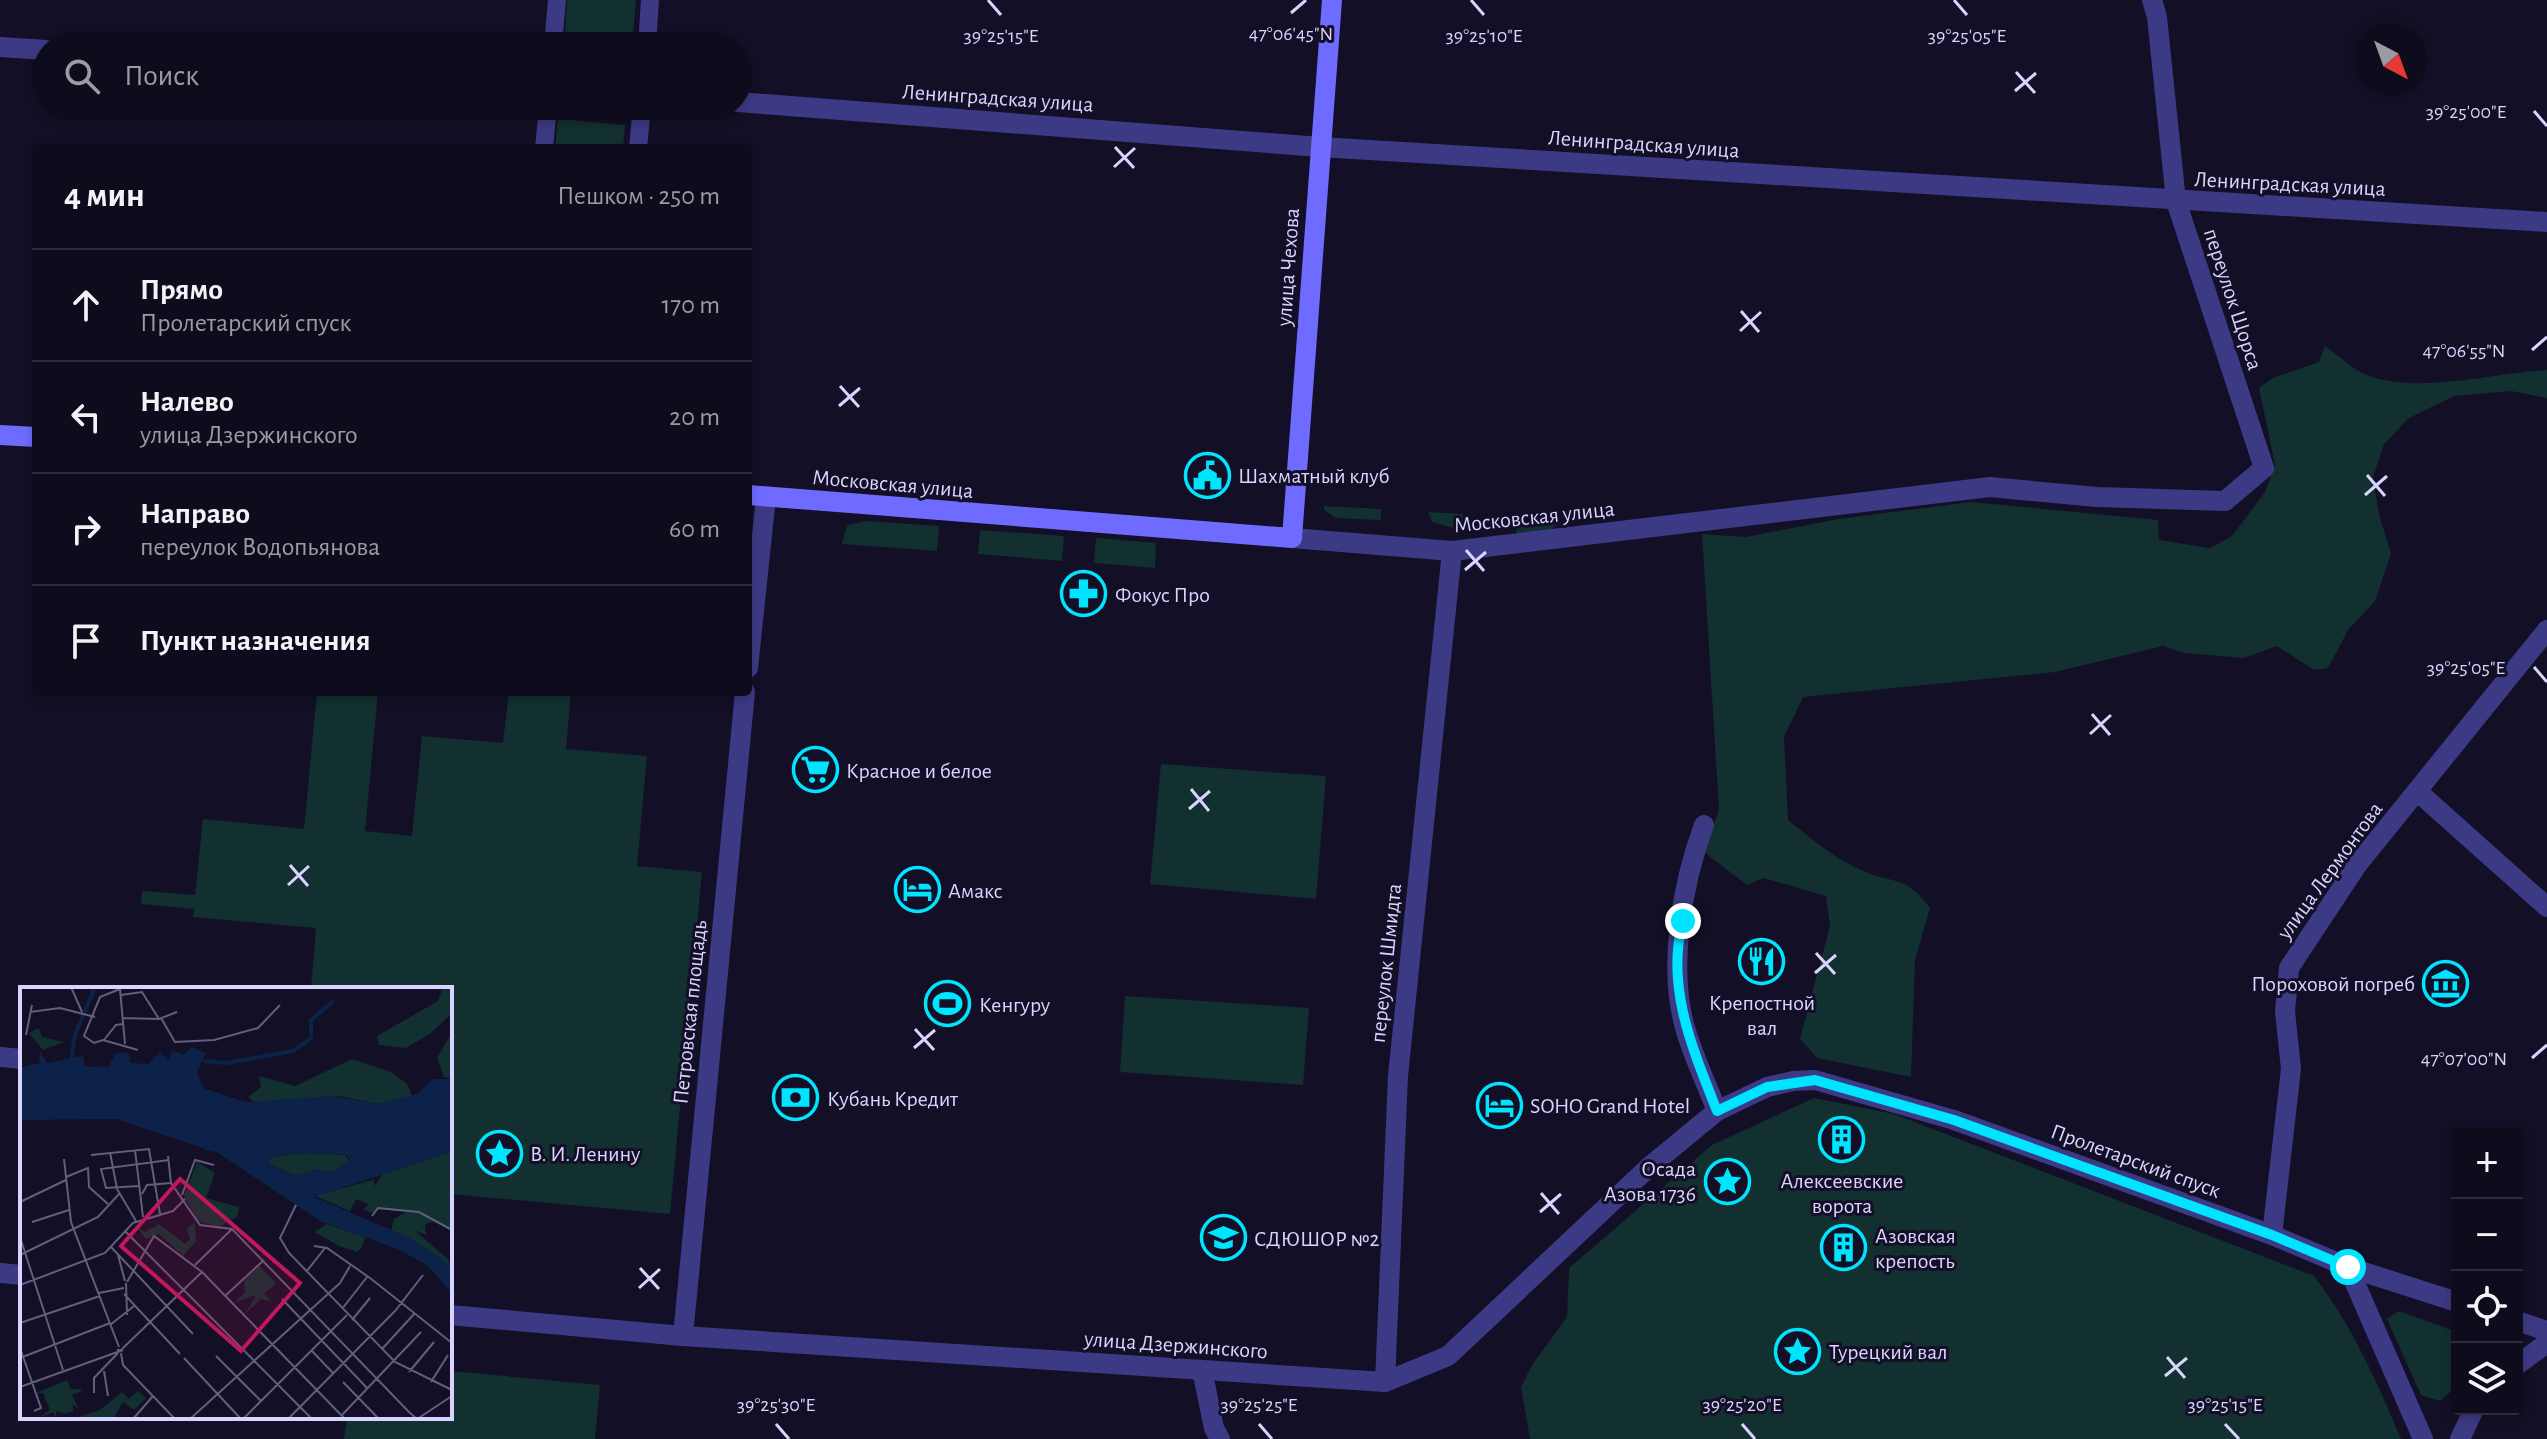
<!DOCTYPE html>
<html lang="ru">
<head>
<meta charset="utf-8">
<style>
	:root { --surface:#0e0b1c; --page:#1c1929; --text:#f1f3f6; --muted:#9b9ba3; --line:#2e2b3b }
	body { margin:0; font-family:"Alegreya Sans",sans-serif; background:var(--page); color:var(--text) }
	.controls { position:absolute; right:24px; bottom:24px; display:grid; overflow:hidden; border-radius:8px; box-shadow:0 4px 12px #0003 }
	.controls button { width:72px; height:72px; display:grid; place-items:center; padding:0; border:0; border-bottom:2px solid var(--line); background:var(--surface); color:var(--text); font:40px sans-serif }
	.compass { position:absolute; left:2355px; top:24px; width:72px; height:72px; border-radius:50%; background:var(--surface); box-shadow:0 4px 12px #0003; rotate:139deg }
	.stop { position:absolute; width:24px; height:24px; margin:-18px; border:6px solid #00e5ff; border-radius:50%; background:#fff }
	.stop.end { background:#00e5ff; border-color:#fff; box-shadow:0 2px 8px #0008 }
	.list { margin:0; padding:0; list-style:none }
	h2 { display:flex; justify-content:space-between; align-items:center; height:104px; margin:0; padding:0 32px; font-size:34px }
	h2 small { font-size:26px; font-weight:400; color:var(--muted) }
	.list li { display:grid; grid-template-columns:52px 1fr auto; gap:24px; align-items:center; box-sizing:border-box; height:112px; padding:0 32px; border-top:2px solid var(--line) }
	.list b { display:block; font-size:30px; white-space:nowrap }
	.list p { margin:0; font-size:26px; white-space:nowrap; color:var(--muted) }
	.list em { font-size:26px; font-style:normal; color:var(--muted) }
	.icon { flex:none; width:44px; height:44px; fill:none; stroke:currentColor; stroke-width:2; stroke-linecap:round; stroke-linejoin:round }
	.map { position:relative; flex:none; width:2547px; height:1439px; overflow:hidden }
	.search { position:absolute; background:var(--surface); box-shadow:0 4px 12px #0003; left:32px; top:32px; width:720px; height:88px; display:flex; align-items:center; gap:20px; box-sizing:border-box; padding:0 28px; border-radius:44px; color:var(--muted); font-size:30px }
	.panel { position:absolute; background:var(--surface); box-shadow:0 4px 12px #0003; left:32px; top:144px; width:720px; height:552px; border-radius:8px }
	.map>svg:first-child { display:block }
</style>
</head>
<body>
<div class="map">
<svg width="2547" height="1439" viewBox="0 0 2547 1439">
	<rect width="100%" height="100%" fill="#130f26"/>
	<g fill="#12302f">
		<path d="M567,0h69l-4,46h-68z"/>
		<path d="M558,119l67,6 -2,23h-68z"/>
		<path d="M2325,346c13,9 27,23 42,29 53,20 124,-2 180,-5v28l-36,-7 -57,5 -45,22 -25,26 -11,33 6,38 12,38 -16,48 -27,29 -20,38 -14,2 -37,-24 -33,12 -60,-5 -21,-7 -108,26 -252,25 -19,40 4,83c22,18 46,38 73,50 35,16 43,3 69,38l-15,52 -4,117 -94,-19 -17,-19 30,-113 -4,-30 -62,-18 -17,7 -43,-33 15,-42 -17,-276 44,3 92,-18 133,-17 187,18 1,20 51,8 22,-12 33,-44 10,-27 -16,-77 14,-10 46,-16z"/>
		<path d="M1324,506l57,3v11l-45,-2 -12,-8z"/>
		<path d="M1428,512l35,2v11l5,1v6l-36,-10z"/>
		<path d="M867,521l72,5 -2,25 -95,-7 5,-19z"/>
		<path d="M1517,521l43,1 -12,10 -32,4z"/>
		<path d="M980,530l84,6 -2,25 -84,-7z"/>
		<path d="M1096,538l60,5 -1,25 -61,-5z"/>
		<path d="M317,692h61l-13,139 47,5 10,-100 81,7 6,-51h62l-5,57 81,7 -10,110 65,6 -32,342 -220,-20v-205h-139l5,-61 -123,-11 1,-8 -53,-5 1,-13 53,4 8,-76 101,10z"/>
		<path d="M1161,764l165,12 -10,123 -166,-15z"/>
		<path d="M1125,996l184,12 -6,77 -183,-13z"/>
		<path d="M1814,1098l80,16 420,162c38,49 63,106 87,163h-871l-9,-52 11,-22 35,-48 2,-49 143,-123z"/>
		<path d="M2399,1311l58,21v54l-17,15 -19,-6 -34,-76z"/>
		<path d="M450,1371l150,14 -5,54h-251l3,-22h103z"/>
	</g>
	<g fill="none" stroke-linecap="round" stroke-linejoin="round">
		<g stroke="#3d3a85" stroke-width="18">
			<path d="M553,46l4,-46"/>
			<path d="M647,46l3,-46"/>
			<path d="M544,148l4,-42"/>
			<path d="M638,148l4,-42"/>
		</g>
		<g stroke="#3d3a85" stroke-width="20">
			<path d="M0,47l46,3"/>
			<path d="M738,102l582,45"/>
			<path d="M1292,538l160,13 538,-64 107,10 128,4 39,-33 -88,-267 -19,-184 -5,-17"/>
			<path d="M2417,791l130,116"/>
			<path d="M1704,825c-22,59 -37,144 -18,206 8,27 21,54 31,80"/>
			<path d="M0,1057l22,2"/>
			<path d="M2272,1235l19,-166 -6,-58 4,-43 68,-103 190,-235"/>
			<path d="M2348,1267l75,172"/>
			<path d="M2517,1321l30,10"/>
			<path d="M683,1336l702,46 63,-26 201,-189 68,-56 50,-24 26,-6 22,-1 139,40 318,115 76,32 109,35"/>
			<path d="M2517,1365l30,-22"/>
			<path d="M1202,1370l12,58 6,11"/>
			<path d="M1385,1382l13,-306 54,-525"/>
			<path d="M2460,1439l14,-30"/>
		</g>
		<g stroke="#3d3a85" stroke-width="20">
			<path d="M1320,147l1227,75"/>
			<path d="M748,668l18,-171"/>
			<path d="M0,1273l22,2"/>
			<path d="M450,1315l233,21 62,-644"/>
		</g>
		<g stroke="#6f6bff" stroke-width="20">
			<path d="M0,435l36,2"/>
			<path d="M748,495l544,43 40,-538"/>
		</g>
	</g>
	<g fill="none" stroke-linecap="round" stroke-linejoin="round">
		<path stroke="#00e5ff" stroke-width="10" d="M1683,921c-18,65 10,129 34,190l50,-24 48,-7 139,40 318,115 76,32"/>
	</g>
	<path fill="none" stroke="#d9d4ff" stroke-width="3" d="M988,0l13,15M1471,0l13,15M1954,0l13,15M1291,13l15,-13M2016,72l19,21M2015,91l21,-18M2534,111l13,15M1115,147l19,21M1114,167l21,-19M1741,311l18,21M1740,331l21,-19M2532,350l15,-13M840,386l19,21M839,406l21,-18M2367,475l18,21M2365,495l22,-19M1466,550l18,21M1465,570l21,-18M2534,667l13,15M2092,714l18,21M2090,734l21,-19M1191,789l18,22M1189,809l21,-18M290,865l18,21M288,885l21,-19M1816,953l19,21M1815,973l21,-18M915,1029l19,21M914,1048l21,-18M2532,1058l15,-13M1541,1193l18,21M1540,1212l21,-18M640,1268l19,21M639,1288l21,-19M2167,1357l18,21M2165,1376l22,-18M776,1424l13,15M1259,1424l13,15M1742,1424l13,15M2225,1424l14,15"/>
	<defs>
		<symbol id="civic-ring" viewBox="-11 -11 22 22"><circle r="9.5" fill="#130f26" stroke="#00e5ff" stroke-width="1.5"/><path d="M-.6-6.5H3V-4.5H.6V-3L4-1V1h2V6H-6V1h2V-1L-.6-3ZM-1.2 2.5V6h2.4V2.5Z" fill="#00e5ff"/></symbol>
		<symbol id="pharmacy-ring" viewBox="-11 -11 22 22"><circle r="9.5" fill="#130f26" stroke="#00e5ff" stroke-width="1.5"/><path d="M-2-6h4v4h4v4h-4v4h-4v-4h-4v-4h4Z" fill="#00e5ff"/></symbol>
		<symbol id="supermarket-ring" viewBox="-11 -11 22 22"><circle r="9.5" fill="#130f26" stroke="#00e5ff" stroke-width="1.5"/><path d="M-6-5.5h2.5l.6 2H6L4.5 2H-2.5L-4.4-4H-6ZM-1.5 3.2a1.3 1.3 0 1 0 .1 0ZM3 3.2a1.3 1.3 0 1 0 .1 0Z" fill="#00e5ff"/></symbol>
		<symbol id="hotel-ring" viewBox="-11 -11 22 22"><circle r="9.5" fill="#130f26" stroke="#00e5ff" stroke-width="1.5"/><path d="M-6-4.5h1.5V1H6V5H4.5V3h-9V5H-6ZM-4 0a1.8 1.8 0 1 1 3.6 0ZM.5 0V-2.5h3Q6-2.5 6 0Z" fill="#00e5ff"/></symbol>
		<symbol id="restaurant-ring" viewBox="-11 -11 22 22"><circle r="9.5" fill="#130f26" stroke="#00e5ff" stroke-width="1.5"/><path d="M-5-6h1v4h1v-4h1v4h1v-4h1v5L-1.5 .5V6h-2V.5L-5-1ZM5-6V6H3V1.5H1.5Q1.5-4 5-6Z" fill="#00e5ff"/></symbol>
		<symbol id="museum-ring" viewBox="-11 -11 22 22"><circle r="9.5" fill="#130f26" stroke="#00e5ff" stroke-width="1.5"/><path d="M0-6L6-3V-2H-6V-3ZM-5-1h2V3h-2ZM-1-1h2V3h-2ZM3-1h2V3H3ZM-6 4H6V6H-6Z" fill="#00e5ff"/></symbol>
		<symbol id="stadium-ring" viewBox="-11 -11 22 22"><circle r="9.5" fill="#130f26" stroke="#00e5ff" stroke-width="1.5"/><path d="M0-5a6.5 5 0 1 0 0 10a6.5 5 0 1 0 0-10ZM-3.5-1.8h7v3.6h-7Z" fill="#00e5ff"/></symbol>
		<symbol id="bank-ring" viewBox="-11 -11 22 22"><circle r="9.5" fill="#130f26" stroke="#00e5ff" stroke-width="1.5"/><path d="M-6-4H6V4H-6ZM0-2.3a2.3 2.3 0 1 0 0 4.6a2.3 2.3 0 1 0 0-4.6Z" fill="#00e5ff"/></symbol>
		<symbol id="building-ring" viewBox="-11 -11 22 22"><circle r="9.5" fill="#130f26" stroke="#00e5ff" stroke-width="1.5"/><path d="M-4-6H4V6H1V3H-1V6H-4ZM-2.5-4.3h1.7v1.8h-1.7ZM.8-4.3h1.7v1.8H.8ZM-2.5-1h1.7V.8h-1.7ZM.8-1h1.7V.8H.8Z" fill="#00e5ff"/></symbol>
		<symbol id="sight-ring" viewBox="-11 -11 22 22"><circle r="9.5" fill="#130f26" stroke="#00e5ff" stroke-width="1.5"/><path d="M0-6L1.8-2.2L6-1.7L2.9 1.2L3.7 5.4L0 3.3L-3.7 5.4L-2.9 1.2L-6-1.7L-1.8-2.2Z" fill="#00e5ff"/></symbol>
		<symbol id="school-ring" viewBox="-11 -11 22 22"><circle r="9.5" fill="#130f26" stroke="#00e5ff" stroke-width="1.5"/><path d="M0-5L7-2L0 1L-7-2ZM-4 1L0 2.5L4 1V4Q0 6-4 4Z" fill="#00e5ff"/></symbol>
	</defs>
	<g fill-rule="evenodd">
		<use href="#civic-ring" x="1182" y="450" width="51" height="51"/>
		<use href="#pharmacy-ring" x="1058" y="568" width="51" height="51"/>
		<use href="#supermarket-ring" x="790" y="744" width="51" height="51"/>
		<use href="#hotel-ring" x="892" y="864" width="51" height="51"/>
		<use href="#restaurant-ring" x="1736" y="936" width="51" height="51"/>
		<use href="#museum-ring" x="2420" y="958" width="51" height="51"/>
		<use href="#stadium-ring" x="922" y="978" width="51" height="51"/>
		<use href="#bank-ring" x="770" y="1072" width="51" height="51"/>
		<use href="#hotel-ring" x="1474" y="1080" width="51" height="51"/>
		<use href="#building-ring" x="1816" y="1114" width="51" height="51"/>
		<use href="#sight-ring" x="474" y="1128" width="51" height="51"/>
		<use href="#sight-ring" x="1702" y="1156" width="51" height="51"/>
		<use href="#school-ring" x="1198" y="1212" width="51" height="51"/>
		<use href="#building-ring" x="1818" y="1222" width="51" height="51"/>
		<use href="#sight-ring" x="1772" y="1326" width="51" height="51"/>
	</g>
	<g text-anchor="middle" stroke-width="6" stroke-linejoin="round" paint-order="stroke">
		<g font-size="22" fill="#d9d4ff" stroke="#130f26">
			<text transform="translate(998 97) rotate(4)" y="8">Ленинградская улица</text>
			<text transform="translate(1644 143) rotate(4)" y="8">Ленинградская улица</text>
			<text transform="translate(2290 183) rotate(3)" y="8">Ленинградская улица</text>
			<text transform="translate(1287 267) rotate(-86)" y="8">улица Чехова</text>
			<text transform="translate(2234 299) rotate(72)" y="8">переулок Щорса</text>
			<text transform="translate(893 483) rotate(5)" y="8">Московская улица</text>
			<text transform="translate(1534 516) rotate(-6)" y="8">Московская улица</text>
			<text transform="translate(2329 870) rotate(-54)" y="8">улица Лермонтова</text>
			<text transform="translate(1385 963) rotate(-84)" y="8">переулок Шмидта</text>
			<text transform="translate(689 1012) rotate(-84)" y="8">Петровская площадь</text>
			<text transform="translate(2136 1160) rotate(20)" y="8">Пролетарский спуск</text>
			<text transform="translate(1176 1344) rotate(4)" y="8">улица Дзержинского</text>
		</g>
		<g font-size="22" fill="#d9d4ff" stroke="#130f26" text-anchor="start">
			<text x="1238" y="483">Шахматный клуб</text>
			<text x="1115" y="602">Фокус Про</text>
			<text x="846" y="778">Красное и белое</text>
			<text x="948" y="898">Амакс</text>
			<text x="2415" y="991" text-anchor="end">Пороховой погреб</text>
			<text x="1762" y="1010" text-anchor="middle">Крепостной<tspan x="1762" dy="25">вал</tspan></text>
			<text x="979" y="1012">Кенгуру</text>
			<text x="827" y="1106">Кубань Кредит</text>
			<text x="1530" y="1113">SOHO Grand Hotel</text>
			<text x="530" y="1161">В. И. Ленину</text>
			<text x="1696" y="1176" text-anchor="end">Осада<tspan x="1696" dy="25">Азова 1736</tspan></text>
			<text x="1842" y="1188" text-anchor="middle">Алексеевские<tspan x="1842" dy="25">ворота</tspan></text>
			<text x="1875" y="1243">Азовская<tspan x="1875" dy="25">крепость</tspan></text>
			<text x="1254" y="1246">СДЮШОР №2</text>
			<text x="1829" y="1359">Турецкий вал</text>
		</g>
	</g>
	<g transform="translate(20 987)">
		<rect width="432" height="432" fill="#130f26"/>
		<path d="M423,0h9v26l-22,21 -24,14 -27,-3 -2,-9 61,-35zM19,41l3,9 22,5 -21,8 -14,-17zM432,45v47l-8,-2 -7,-19zM332,72l39,13 16,12 5,12 -35,8 -38,-8 -85,6 -6,-5 13,-10 -2,-11 36,10zM432,165v77l-18,-8 -9,3 1,11 -12,-5 34,29 4,11 -61,-40 3,-11 12,-7 -29,-3 -4,4 -10,-3 6,-6 -13,-5 -6,12 -35,-15 53,-15 6,-1 1,6 8,-12 20,-10zM285,166l40,2 4,6 -18,12 -18,-3 -17,6 -29,-13 5,-6zM177,175l18,11 -9,25 33,9 -2,10 -18,10 -21,-6 -14,-25zM175,235l1,19 -13,15 -24,-22 -13,5 -12,-15 11,8 14,-8 26,20 5,-5 -3,-10zM307,237l38,13 -3,10 -5,5 -18,-6 -25,-14zM239,279l17,17 -12,11 8,8 -11,-3 -16,15 11,-19 -22,8 11,-11 -1,-11zM47,393l4,9 13,1 -12,5 7,14 -6,-5v7l-8,3 -9,-3v8l-3,-7 -15,6 12,-8 -7,-17h-7zM118,404l8,7 -12,12 -11,-8 -10,17h-41l28,-9 22,-18 7,7z" fill="#12302f"/>
		<path d="M172,60l14,6 -9,19 6,16 42,14 87,-6 45,8 40,-10 16,-15h19v73l-138,45 96,41 32,21 10,11v23l-24,-27 -30,-17 -78,-28 -102,-68 -102,-34 -96,1v-52l19,-5 1,-12 7,12 36,-7 2,11h23l8,-14 12,-1 3,11 17,1 12,-12 9,9 3,-11 11,5zM285,166l42,2 2,6 -16,11 -18,-3 -19,7 -28,-12 4,-7z" fill="#0c2248" fill-rule="evenodd"/>
		<path fill="none" stroke="#0c2248" stroke-width="4" d="M51,74l4,-26 20,-48M183,74l23,2 67,-12 18,-13v-18l23,-19M79,80l109,82 180,-34 64,-34"/>
		<path fill="none" stroke="#625e7d" stroke-width="2" d="M51,0l11,25M101,8l21,-3 17,27M10,25l30,-4 35,9M103,31l36,1 18,-7M141,31l14,24 39,-2 44,-12 22,-23M6,48l6,-30M84,53l12,-15 7,-1M105,57l-5,-55 -20,8 -16,39 10,7 9,-3 35,10M115,163l8,67M90,165l7,37 19,32M71,168l58,-6 11,65M148,169l3,27 29,42 32,4 177,183 8,7 35,-23M44,172l7,63 48,125M46,190l22,-9 1,19 19,17M119,199l-33,2 -5,-19 68,-9M122,207l5,-9 24,-2M162,208l13,-35 19,5M0,215l46,-22M276,218l-16,33 9,15 106,109 57,28M352,229l6,-8 41,4 33,18M12,235l37,-12M105,244l187,188M0,250l43,133M294,259l13,2 43,30 82,65M91,260l82,87M0,268l78,-38 21,-23M98,268l7,26M175,278l37,-36M286,285l19,-24M107,295l27,-46 48,36M106,296l1,32M0,298l85,-32 28,-30 40,-12 12,-12M79,306l25,-5M104,307l56,60M205,309l39,-36M262,312l86,90M322,322l25,-32M332,333l18,-22M0,336l80,-27M90,338l24,-19M0,361l21,60 -7,3M102,362l80,-77 143,147M362,362l33,-36M291,363l23,24M101,366l2,12 52,54M196,369l45,45M0,371l90,-35M164,371l57,61M84,384l4,25M389,385l25,-30M323,395l36,37M411,395l17,-27M0,400l103,-37h-6M74,406v-15l24,-25M322,428l79,-83M113,432l20,-23M170,432l150,-136 10,-17M223,432l104,-104M268,432l107,-108 28,-36"/>
		<path fill="#c2185b" fill-opacity="0.15" stroke="#c2185b" stroke-width="4" d="M160,192l120,104 -59,68 -120,-105z"/>
		<rect width="432" height="432" fill="none" stroke="#d9d4ff" stroke-width="4"/>
	</g>
	<g font-size="20" text-anchor="middle" fill="#d9d4ff" stroke="#130f26" stroke-width="6" stroke-linejoin="round" paint-order="stroke">
		<text x="1291" y="40">47°06'45"N</text>
		<text x="1001" y="42">39°25'15"E</text>
		<text x="1484" y="42">39°25'10"E</text>
		<text x="1967" y="42">39°25'05"E</text>
		<text x="2466" y="118">39°25'00"E</text>
		<text x="2464" y="357">47°06'55"N</text>
		<text x="2466" y="674">39°25'05"E</text>
		<text x="2464" y="1065">47°07'00"N</text>
		<text x="776" y="1411">39°25'30"E</text>
		<text x="1259" y="1411">39°25'25"E</text>
		<text x="1742" y="1411">39°25'20"E</text>
		<text x="2225" y="1411">39°25'15"E</text>
	</g>
</svg>
<div class="controls">
<button>+</button>
<button>−</button>
<button><svg class="icon" aria-label="locate" viewBox="0 0 24 24"><circle cx="12" cy="12" r="6"/><path d="M12 2v4M12 18v4M2 12h4M18 12h4"/></svg></button>
<button><svg class="icon" aria-label="layers" viewBox="0 0 24 24"><path d="M12 4l9 5-9 5-9-5zM3 14l9 5 9-5"/></svg></button>
</div>
<svg class="compass" viewBox="-18 -18 36 36"><path d="M0-13l5 13h-10z" fill="#e53935"/><path d="M0 13l5-13h-10z" fill="#9b9ba3"/></svg>
<div class="stop" style="left:2348px;top:1267px"></div>
<div class="stop end" style="left:1683px;top:921px"></div>
<div class="search"><svg class="icon" aria-label="search" viewBox="0 0 24 24"><circle cx="10" cy="10" r="6"/><path d="M15 15l6 6"/></svg>Поиск</div>
<section class="panel">
<h2>4 мин<small>Пешком · 250 m</small></h2>
<ul class="list">
<li><svg class="icon" aria-label="ahead" viewBox="0 0 24 24"><path d="M12 20V5M6 11l6-6 6 6"/></svg><div><b>Прямо</b><p>Пролетарский спуск</p></div><em>170 m</em></li>
<li><svg class="icon" aria-label="left" viewBox="0 0 24 24"><path d="M17 20v-9H6M10 6l-5 5 5 5"/></svg><div><b>Налево</b><p>улица Дзержинского</p></div><em>20 m</em></li>
<li><svg class="icon" aria-label="right" viewBox="0 0 24 24"><path d="M7 20v-9h11M14 6l5 5-5 5"/></svg><div><b>Направо</b><p>переулок Водопьянова</p></div><em>60 m</em></li>
<li><svg class="icon" aria-label="arrive" viewBox="0 0 24 24"><path d="M6 21V4h12l-3 4 3 4H6"/></svg><div><b>Пункт назначения</b></div></li>
</ul>
</section>
</div>
</body>
</html>
